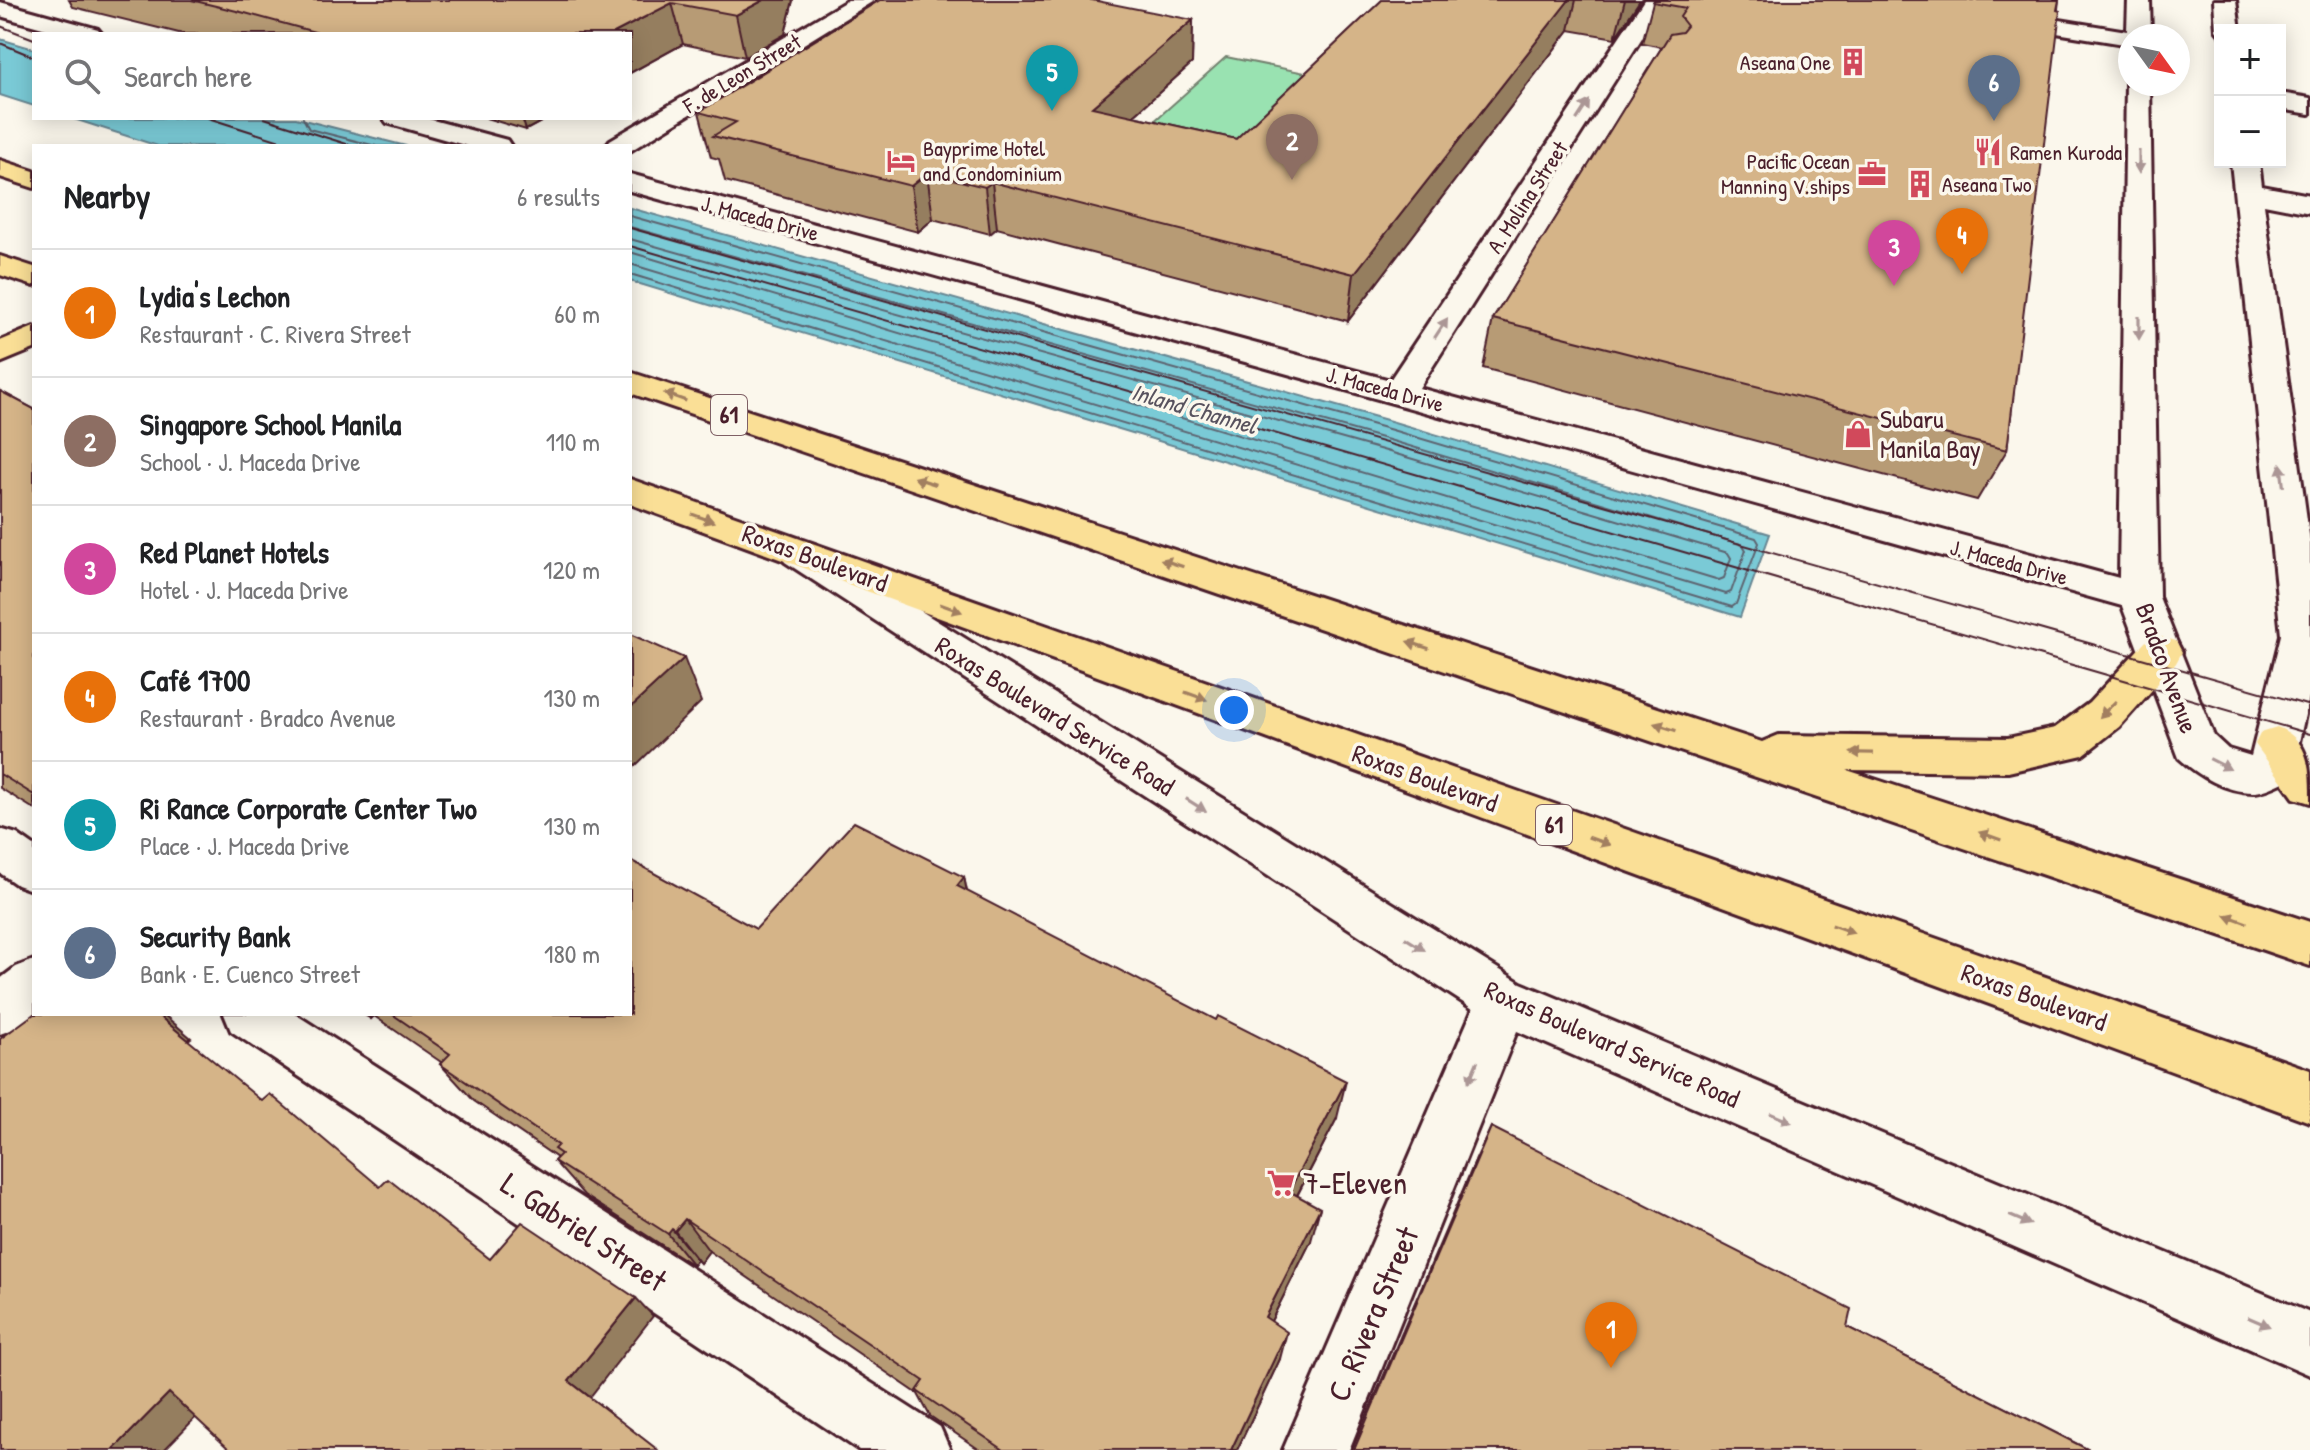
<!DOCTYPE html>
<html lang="en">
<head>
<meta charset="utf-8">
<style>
	:root { --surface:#fff; --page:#f2f2f2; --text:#202124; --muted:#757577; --line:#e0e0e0; --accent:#2563eb }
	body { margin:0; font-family:"Patrick Hand",sans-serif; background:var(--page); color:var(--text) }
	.controls { position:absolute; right:24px; top:24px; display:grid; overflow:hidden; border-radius:0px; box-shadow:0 4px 20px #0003 }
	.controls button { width:72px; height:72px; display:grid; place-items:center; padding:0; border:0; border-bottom:2px solid var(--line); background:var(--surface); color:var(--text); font:40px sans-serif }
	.compass { position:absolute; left:2118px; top:24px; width:72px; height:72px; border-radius:50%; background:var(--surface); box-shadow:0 4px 20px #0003; rotate:123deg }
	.you { position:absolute; left:1234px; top:710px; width:28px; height:28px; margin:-20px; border:6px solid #fff; border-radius:50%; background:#1a73e8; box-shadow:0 0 0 12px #1a73e833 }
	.badge { display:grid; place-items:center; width:52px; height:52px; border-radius:50%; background:var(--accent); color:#fff; font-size:26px; font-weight:700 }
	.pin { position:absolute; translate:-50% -66px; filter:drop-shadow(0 2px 4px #0008) }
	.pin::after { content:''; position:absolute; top:42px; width:28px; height:24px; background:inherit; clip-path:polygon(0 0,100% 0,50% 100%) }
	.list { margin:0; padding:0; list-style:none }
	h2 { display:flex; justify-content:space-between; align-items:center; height:104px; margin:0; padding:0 32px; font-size:34px }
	h2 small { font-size:26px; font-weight:400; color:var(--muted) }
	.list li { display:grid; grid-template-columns:52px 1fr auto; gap:24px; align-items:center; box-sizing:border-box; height:128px; padding:0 32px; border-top:2px solid var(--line) }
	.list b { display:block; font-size:30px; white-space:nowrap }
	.list p { margin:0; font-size:26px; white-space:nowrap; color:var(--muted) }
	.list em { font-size:26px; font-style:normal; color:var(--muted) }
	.icon { flex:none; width:44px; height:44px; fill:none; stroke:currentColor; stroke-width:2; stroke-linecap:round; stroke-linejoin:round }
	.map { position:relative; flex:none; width:2310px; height:1450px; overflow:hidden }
	.search { position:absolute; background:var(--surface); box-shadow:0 4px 20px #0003; left:32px; top:32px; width:600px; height:88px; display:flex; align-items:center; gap:20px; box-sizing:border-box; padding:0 28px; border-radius:0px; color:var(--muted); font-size:30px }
	.panel { position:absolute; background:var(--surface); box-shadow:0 4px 20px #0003; left:32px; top:144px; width:600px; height:872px; border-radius:0px }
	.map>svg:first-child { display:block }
</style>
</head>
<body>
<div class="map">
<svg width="2310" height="1450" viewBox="0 0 2310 1450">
	<rect width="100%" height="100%" fill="#fbf7ec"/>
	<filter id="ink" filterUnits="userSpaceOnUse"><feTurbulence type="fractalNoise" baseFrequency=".0125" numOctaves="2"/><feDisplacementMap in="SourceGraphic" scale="16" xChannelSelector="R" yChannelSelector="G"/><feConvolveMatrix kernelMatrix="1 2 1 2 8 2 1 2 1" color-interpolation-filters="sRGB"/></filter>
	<g filter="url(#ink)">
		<path fill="#99e2b1" stroke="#72806e" stroke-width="2" d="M1226,57l104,21 -93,96 -113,-26z"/>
		<g fill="#7acad6" stroke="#678692" stroke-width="2">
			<path d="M0,39l34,10v57l-34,-11z"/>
			<path d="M71,118h225l110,28h-248z"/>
			<path d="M630,208l764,214 376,112 -30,83 -1110,-336z"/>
		</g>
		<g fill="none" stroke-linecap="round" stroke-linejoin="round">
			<g stroke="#5d636f" stroke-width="2">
				<path d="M303,118l6,11 67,17"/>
				<path d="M630,216l762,214 364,108 3,5 -23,61 -4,3 -1102,-333"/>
				<path d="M630,227l759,213 354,105 3,5 -15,42 -5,2 -1096,-330"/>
				<path d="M630,239l756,212 342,102 3,5 -7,20 -5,2 -1089,-328"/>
			</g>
			<defs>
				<g id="minor">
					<path d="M848,0h27l-245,151v-5h-24l4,-6z"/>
					<path d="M1644,0h22l-247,388 700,190 7,-494 4,-5v5h20l9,513 55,139 14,13 23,7 30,-121 -50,-473h28l3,24 48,9v18l-46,-9 46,338v150l-17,77 -7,12c-9,4 -21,10 -31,11 -28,1 -56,-16 -76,-34l-57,-152 -1492,-415v-17l760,206z"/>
					<path d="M1885,0h53l189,31 1,-31h22l1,36h-21v9l-234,-38z"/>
					<path d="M2214,0h22l4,30h-20v5l-4,-5z"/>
					<path d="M0,2l98,27 4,5h-38l-64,-18z"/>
					<path d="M2280,93l30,5v16l-30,-5z"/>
					<path d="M383,118h42l82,22 4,6h-43l-81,-23z"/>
					<path d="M799,540l14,4 708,439 789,330v62l-793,-344 -168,419h-66l190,-441 -688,-447 -5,-9 5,-9z"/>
					<path d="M0,829l17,5 17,12v45l-17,-6 -17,-12z"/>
					<path d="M34,960v54l-15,13 -19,7v-55l16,-12z"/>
					<path d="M224,1014h71l645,413 10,23h-91l-628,-419z"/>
				</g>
				<path id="major" d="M34,327v22l-34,14v-22z"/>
				<g id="highway">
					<path d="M0,160l34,11v17l-34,-11z"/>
					<path d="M0,256l34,11v19l-34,-11z"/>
					<path d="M630,372l1132,370 17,-7 229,3 47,-10 34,-25 57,-62 15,-4 15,4 6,11 -6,11 -57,64 -36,28 -75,17 -161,-2 463,152v44l-1680,-573z"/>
					<path d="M630,479l1680,591v52l-1680,-618z"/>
					<path d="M2277,727c33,13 33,41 33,76l-16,-5 -39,-54 6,-12z"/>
				</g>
			</defs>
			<use href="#minor" stroke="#4a1f2b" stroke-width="6"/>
			<use href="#major" stroke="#4a1f2b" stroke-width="6"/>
			<use href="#highway" stroke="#4a1f2b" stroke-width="6"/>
			<use href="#minor" fill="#fbf7ec" fill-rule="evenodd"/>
			<use href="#major" fill="#fadf96" fill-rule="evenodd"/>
			<use href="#highway" fill="#fadf96" fill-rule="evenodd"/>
			<g stroke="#4a1f2b" stroke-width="2">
				<path d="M0,26l34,13"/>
				<path d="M0,43l34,14"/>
				<path d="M208,118l88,28"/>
				<path d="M264,118l89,28"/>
				<path d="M630,228l1680,478"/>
				<path d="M630,246l1680,488"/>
			</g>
		</g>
		<g fill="#b79b75" stroke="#4a1f2b" stroke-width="2">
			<path d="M69,0h724l-8,34 -40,23 -62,-13 -53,29v-39h-447l-110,-27z"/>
			<path d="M1382,0h258l-25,38 -46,-8 -221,291 -351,-93 -7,6 -57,-15 -15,13 -193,-51 -6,-22 -8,-2 -12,-45 494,-92 -1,43 -59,53 103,23z"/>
			<path d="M2059,0l-52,450 -30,50 -494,-132 10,-49 169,-272 -20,-4 11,-41z"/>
			<path d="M486,118h62l-22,12z"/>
			<path d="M0,391l34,18v400l-34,-21z"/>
			<path d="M964,877l3,15 370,226 -40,78 14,45 -40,80 9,38 -43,91h-257l-50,-34 -12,-22 -209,-143 -9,12 -3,-3 -4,5 -109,-70 -30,-34 3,-3 -83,-57 -34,-37 1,-2 -67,-46 -3,3 -8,-5h267l126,-85z"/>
			<path d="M1491,1127l356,200 242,123h-737l124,-291z"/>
		</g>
		<g fill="#957e5f" stroke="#4a1f2b" stroke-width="2">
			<path d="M764,0h29l-8,34 -40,23 -9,-42z"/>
			<path d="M1569,0h7l-7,30 -221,291 6,-47z"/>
			<path d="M1625,0h15l-25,38z"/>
			<path d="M672,3l11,41 -53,29v-39h-18z"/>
			<path d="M1193,20l-1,43 -98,88 -2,-44z"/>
			<path d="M522,118h26l-22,12z"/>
			<path d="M927,173l6,46 -15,13 -7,-46z"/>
			<path d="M992,182l5,46 -7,6 -5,-47z"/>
			<path d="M684,658l17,44 -71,69v-63z"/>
			<path d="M964,877l8,41 -15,-32z"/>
			<path d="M161,1014h2l28,24 -3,2 -29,-24z"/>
			<path d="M366,1014h6l2,2 -3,3z"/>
			<path d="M1346,1081l-9,37 -55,106 7,-33z"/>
			<path d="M1320,1208l-9,33 -52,104 6,-28z"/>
			<path d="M685,1219l24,32 -9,12 -25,-32z"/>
			<path d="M672,1229l25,31 -4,5 -25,-31z"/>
			<path d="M636,1298l17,18 -63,81 -21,-16z"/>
			<path d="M1287,1332l-7,27 -43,91h-6z"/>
			<path d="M169,1393l35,16 -40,41h-51z"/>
		</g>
		<g fill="#d5b488" stroke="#4a1f2b" stroke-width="2">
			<path d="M191,0h573l-28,15 -64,-12 -60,31h-290l-77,-21z"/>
			<path d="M880,0h212l101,20 -101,87 144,32 146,-139h187l-215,274 -362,-92 -7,5 -58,-14 -16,13 -198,-50 23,-14 -37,-10z"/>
			<path d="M1654,0h405l-2,10 3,1 -53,439 -514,-131 177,-285 12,-2 5,-6 -7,-9 6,-9 -33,-6z"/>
			<path d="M0,391l34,18v386l-34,-21z"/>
			<path d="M630,634l54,24 -54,50z"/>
			<path d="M854,822l110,55 -7,9 259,134 2,-4 128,65 -57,110 31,17 -55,109 22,15 -56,118h-227l-87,-59 7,-10 -239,-162 -10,12 -3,-2 -4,5 -114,-73 7,-7 -7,-5 4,-4 -118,-81 10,-10 -58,-40h238v-154l126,69z"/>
			<path d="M34,1014h127l-2,2 103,85 8,-7 110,93 8,-8 102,80 32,-37 114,76 -67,83 89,69h-428l-61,-57 -56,57h-113v-411z"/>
			<path d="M1491,1127l360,182 -4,18 242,123h-735z"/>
		</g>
		<defs><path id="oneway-solid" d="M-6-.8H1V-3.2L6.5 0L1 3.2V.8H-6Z" transform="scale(2)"/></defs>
		<g fill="#ab9695">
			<use href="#oneway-solid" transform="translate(1583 110) rotate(-57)"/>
			<use href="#oneway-solid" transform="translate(2139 162) rotate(90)"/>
			<use href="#oneway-solid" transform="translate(1441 328) rotate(-57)"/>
			<use href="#oneway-solid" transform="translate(2139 328) rotate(90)"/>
			<use href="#oneway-solid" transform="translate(2282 475) rotate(-97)"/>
			<use href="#oneway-solid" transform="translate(2220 764) rotate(27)"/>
			<use href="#oneway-solid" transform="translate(1196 805) rotate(32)"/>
			<use href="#oneway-solid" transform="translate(1415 944) rotate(32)"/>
			<use href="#oneway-solid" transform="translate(1473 1072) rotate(113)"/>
			<use href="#oneway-solid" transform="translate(1781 1118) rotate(23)"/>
			<use href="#oneway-solid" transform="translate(2020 1220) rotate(23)"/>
			<use href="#oneway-solid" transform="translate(2259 1322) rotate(23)"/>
		</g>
		<g fill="#a27f60">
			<use href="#oneway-solid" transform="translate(675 397) rotate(-161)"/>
			<use href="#oneway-solid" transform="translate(925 481) rotate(-162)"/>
			<use href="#oneway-solid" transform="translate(703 518) rotate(20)"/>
			<use href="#oneway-solid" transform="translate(1172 563) rotate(-162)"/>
			<use href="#oneway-solid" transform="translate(951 608) rotate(20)"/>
			<use href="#oneway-solid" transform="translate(1418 645) rotate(-162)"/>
			<use href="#oneway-solid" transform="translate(1196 696) rotate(20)"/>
			<use href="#oneway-solid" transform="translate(2108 709) rotate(135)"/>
			<use href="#oneway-solid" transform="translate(1665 727) rotate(-162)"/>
			<use href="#oneway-solid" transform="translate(1862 753) rotate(-179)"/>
			<use href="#oneway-solid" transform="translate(1990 836) rotate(-161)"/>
			<use href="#oneway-solid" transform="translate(1599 841) rotate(20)"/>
			<use href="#oneway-solid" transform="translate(2236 919) rotate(-161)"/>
			<use href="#oneway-solid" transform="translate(1843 929) rotate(20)"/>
		</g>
	</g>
	<defs>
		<symbol id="building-bare" viewBox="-9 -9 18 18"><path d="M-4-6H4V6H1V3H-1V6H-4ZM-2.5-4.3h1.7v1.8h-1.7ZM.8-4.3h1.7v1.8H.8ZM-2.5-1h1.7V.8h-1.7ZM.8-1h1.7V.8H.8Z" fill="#d1495b" stroke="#fbf7ec" stroke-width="2.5" paint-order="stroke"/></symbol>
		<symbol id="restaurant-bare" viewBox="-9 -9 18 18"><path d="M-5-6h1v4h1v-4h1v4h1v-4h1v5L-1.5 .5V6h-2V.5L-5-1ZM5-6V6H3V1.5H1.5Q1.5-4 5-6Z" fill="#d1495b" stroke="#fbf7ec" stroke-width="2.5" paint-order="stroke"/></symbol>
		<symbol id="hotel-bare" viewBox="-9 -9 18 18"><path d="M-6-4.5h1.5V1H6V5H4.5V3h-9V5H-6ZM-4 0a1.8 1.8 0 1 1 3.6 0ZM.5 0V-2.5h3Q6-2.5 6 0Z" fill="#d1495b" stroke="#fbf7ec" stroke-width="2.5" paint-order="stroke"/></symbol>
		<symbol id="office-bare" viewBox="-9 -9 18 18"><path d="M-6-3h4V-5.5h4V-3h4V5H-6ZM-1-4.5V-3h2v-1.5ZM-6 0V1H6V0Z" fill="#d1495b" stroke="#fbf7ec" stroke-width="2.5" paint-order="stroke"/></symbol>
		<symbol id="shop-bare" viewBox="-9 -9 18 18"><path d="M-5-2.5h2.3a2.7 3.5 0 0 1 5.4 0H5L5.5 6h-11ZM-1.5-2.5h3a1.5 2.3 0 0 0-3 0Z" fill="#d1495b" stroke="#fbf7ec" stroke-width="2.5" paint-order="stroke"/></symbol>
		<symbol id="supermarket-bare" viewBox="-9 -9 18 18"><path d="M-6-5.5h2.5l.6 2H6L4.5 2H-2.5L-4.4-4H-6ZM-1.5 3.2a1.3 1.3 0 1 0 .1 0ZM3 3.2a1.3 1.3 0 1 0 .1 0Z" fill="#d1495b" stroke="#fbf7ec" stroke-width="2.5" paint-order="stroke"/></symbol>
	</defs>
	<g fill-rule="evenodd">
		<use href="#building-bare" x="1833" y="42" width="40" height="40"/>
		<use href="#restaurant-bare" x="1968" y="132" width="40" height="40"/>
		<use href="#hotel-bare" x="881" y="141" width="40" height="40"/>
		<use href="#office-bare" x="1852" y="154" width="40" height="40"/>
		<use href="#building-bare" x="1900" y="164" width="40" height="40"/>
		<use href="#shop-bare" x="1838" y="414" width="40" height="40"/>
		<use href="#supermarket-bare" x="1261" y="1163" width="40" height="40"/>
	</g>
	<g text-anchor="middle" stroke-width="7" stroke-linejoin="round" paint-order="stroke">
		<g font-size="22" fill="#4a1f2b" stroke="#fbf7ec" text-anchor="start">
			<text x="1831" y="70" text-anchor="end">Aseana One</text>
			<text x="923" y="156">Bayprime Hotel<tspan x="923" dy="25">and Condominium</tspan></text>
			<text x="2010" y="160">Ramen Kuroda</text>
			<text x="1850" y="169" text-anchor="end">Pacific Ocean<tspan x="1850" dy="25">Manning V.ships</tspan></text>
			<text x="1942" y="192">Aseana Two</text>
		</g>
		<g font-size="22" fill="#4a1f2b" stroke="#fbf7ec">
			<text transform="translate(742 73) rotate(-31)" y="8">F. de Leon Street</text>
			<text transform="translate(1527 197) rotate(-57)" y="8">A. Molina Street</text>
			<text transform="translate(760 218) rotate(15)" y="8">J. Maceda Drive</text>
			<text transform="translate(1385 389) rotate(15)" y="8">J. Maceda Drive</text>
			<text transform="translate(2009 562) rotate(15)" y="8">J. Maceda Drive</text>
		</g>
		<g font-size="24" font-style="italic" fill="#58525e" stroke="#fbf7ec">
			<text transform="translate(1194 409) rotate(16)" y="8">Inland Channel</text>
		</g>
		<g fill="#fbf7ec" stroke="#7f6065" stroke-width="2">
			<rect x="711" y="395" width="36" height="40" rx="6"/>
			<rect x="1536" y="805" width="36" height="40" rx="6"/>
		</g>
		<g font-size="24" font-weight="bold" fill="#4a1f2b">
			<text x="729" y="423">61</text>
			<text x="1554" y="833">61</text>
		</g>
		<g font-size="26" fill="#4a1f2b" stroke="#fbf7ec" text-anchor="start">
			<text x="1880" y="428">Subaru<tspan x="1880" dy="30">Manila Bay</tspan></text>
		</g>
		<g font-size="26" fill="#4a1f2b" stroke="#fbf7ec">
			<text transform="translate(815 558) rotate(20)" y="9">Roxas Boulevard</text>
			<text transform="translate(2167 668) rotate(70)" y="9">Bradco Avenue</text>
			<text transform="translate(1055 716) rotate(32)" y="9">Roxas Boulevard Service Road</text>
			<text transform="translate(1425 778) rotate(20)" y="9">Roxas Boulevard</text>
			<text transform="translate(2034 997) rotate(20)" y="9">Roxas Boulevard</text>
			<text transform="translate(1612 1044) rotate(24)" y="9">Roxas Boulevard Service Road</text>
		</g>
		<g font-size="32" fill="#4a1f2b" stroke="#fbf7ec" text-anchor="start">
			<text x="1303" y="1194">7-Eleven</text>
		</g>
		<g font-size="32" fill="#4a1f2b" stroke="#fbf7ec">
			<text transform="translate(584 1232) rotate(33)" y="11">L. Gabriel Street</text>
			<text transform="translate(1373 1314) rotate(-67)" y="11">C. Rivera Street</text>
		</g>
	</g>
</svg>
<div class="controls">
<button>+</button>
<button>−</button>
</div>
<svg class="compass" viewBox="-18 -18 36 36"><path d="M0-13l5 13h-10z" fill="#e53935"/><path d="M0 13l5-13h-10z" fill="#757577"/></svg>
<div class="you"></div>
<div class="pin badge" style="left:1611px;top:1368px;background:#e8710a">1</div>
<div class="pin badge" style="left:1292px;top:180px;background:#8d6e63">2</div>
<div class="pin badge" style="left:1894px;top:286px;background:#d1479c">3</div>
<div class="pin badge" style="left:1962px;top:274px;background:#e8710a">4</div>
<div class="pin badge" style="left:1052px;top:111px;background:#0f9aa8">5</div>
<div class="pin badge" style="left:1994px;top:121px;background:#5c6f8a">6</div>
<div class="search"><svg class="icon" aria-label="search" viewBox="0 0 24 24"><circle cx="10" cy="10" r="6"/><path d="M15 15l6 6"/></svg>Search here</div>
<section class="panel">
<h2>Nearby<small>6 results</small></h2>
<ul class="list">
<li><span class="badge" style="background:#e8710a">1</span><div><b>Lydia's Lechon</b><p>Restaurant · C. Rivera Street</p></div><em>60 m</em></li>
<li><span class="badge" style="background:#8d6e63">2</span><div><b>Singapore School Manila</b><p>School · J. Maceda Drive</p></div><em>110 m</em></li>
<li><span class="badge" style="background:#d1479c">3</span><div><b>Red Planet Hotels</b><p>Hotel · J. Maceda Drive</p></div><em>120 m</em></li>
<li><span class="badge" style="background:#e8710a">4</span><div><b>Café 1700</b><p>Restaurant · Bradco Avenue</p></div><em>130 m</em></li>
<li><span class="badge" style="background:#0f9aa8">5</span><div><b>Ri Rance Corporate Center Two</b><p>Place · J. Maceda Drive</p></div><em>130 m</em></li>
<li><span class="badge" style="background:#5c6f8a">6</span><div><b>Security Bank</b><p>Bank · E. Cuenco Street</p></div><em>180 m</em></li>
</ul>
</section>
</div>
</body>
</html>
